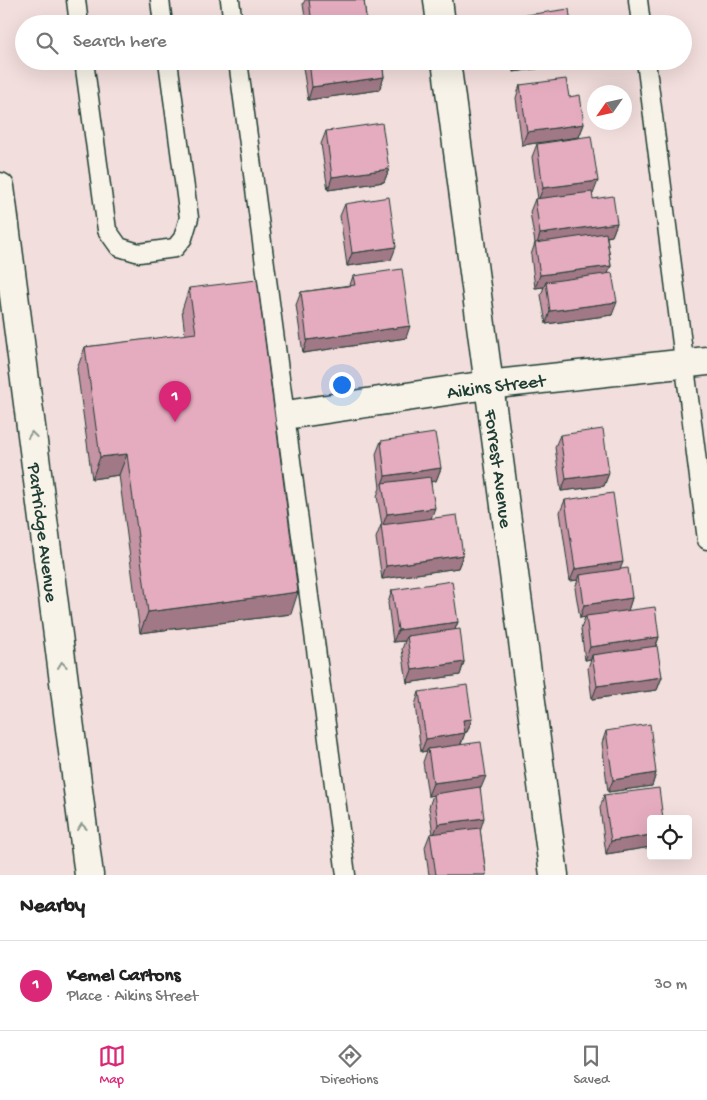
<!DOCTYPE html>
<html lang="en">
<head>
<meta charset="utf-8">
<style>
	:root { --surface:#fff; --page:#f6f6f6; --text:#222; --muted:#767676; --line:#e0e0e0; --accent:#db2777 }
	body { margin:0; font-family:"Gochi Hand",sans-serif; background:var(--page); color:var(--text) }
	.controls { position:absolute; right:15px; bottom:15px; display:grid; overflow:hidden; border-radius:5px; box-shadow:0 5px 20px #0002 }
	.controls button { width:45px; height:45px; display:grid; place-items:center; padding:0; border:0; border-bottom:1px solid var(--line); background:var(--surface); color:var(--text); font:25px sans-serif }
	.compass { position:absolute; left:587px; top:85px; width:45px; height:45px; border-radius:50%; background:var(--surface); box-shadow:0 5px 20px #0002; rotate:236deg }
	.you { position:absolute; left:341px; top:384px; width:18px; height:18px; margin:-12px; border:4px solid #fff; border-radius:50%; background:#1a73e8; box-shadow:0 0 0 8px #1a73e833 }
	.badge { display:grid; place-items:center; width:32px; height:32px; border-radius:50%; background:var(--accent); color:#fff; font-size:16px; font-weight:700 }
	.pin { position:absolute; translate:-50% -41px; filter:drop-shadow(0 1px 2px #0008) }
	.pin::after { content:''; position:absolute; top:26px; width:18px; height:15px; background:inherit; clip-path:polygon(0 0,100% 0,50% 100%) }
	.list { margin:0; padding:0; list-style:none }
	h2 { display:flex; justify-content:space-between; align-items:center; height:65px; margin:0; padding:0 20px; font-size:21px }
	h2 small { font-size:16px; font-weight:400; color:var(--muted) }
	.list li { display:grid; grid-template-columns:32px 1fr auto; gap:15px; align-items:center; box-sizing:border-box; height:90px; padding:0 20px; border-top:1px solid var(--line) }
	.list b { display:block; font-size:19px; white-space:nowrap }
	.list p { margin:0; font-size:16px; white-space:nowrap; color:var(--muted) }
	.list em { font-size:16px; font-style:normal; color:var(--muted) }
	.icon { flex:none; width:28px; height:28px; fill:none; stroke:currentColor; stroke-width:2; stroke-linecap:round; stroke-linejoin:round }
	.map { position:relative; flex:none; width:707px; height:875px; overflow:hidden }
	.search { position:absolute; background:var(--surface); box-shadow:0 5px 20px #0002; left:15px; right:15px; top:15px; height:55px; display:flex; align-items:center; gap:12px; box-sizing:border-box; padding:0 18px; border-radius:28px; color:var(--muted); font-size:19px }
	.sheet { height:155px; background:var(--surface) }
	nav { display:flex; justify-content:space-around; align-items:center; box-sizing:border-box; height:70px; border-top:1px solid var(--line); background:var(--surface); font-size:14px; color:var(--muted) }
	nav a { display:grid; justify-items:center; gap:2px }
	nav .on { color:var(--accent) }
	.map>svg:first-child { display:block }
</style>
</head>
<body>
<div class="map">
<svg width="707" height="875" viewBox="0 0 707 875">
	<rect width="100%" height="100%" fill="#f2dedc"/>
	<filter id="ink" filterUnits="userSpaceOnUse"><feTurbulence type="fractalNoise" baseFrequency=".02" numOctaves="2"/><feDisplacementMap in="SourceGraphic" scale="10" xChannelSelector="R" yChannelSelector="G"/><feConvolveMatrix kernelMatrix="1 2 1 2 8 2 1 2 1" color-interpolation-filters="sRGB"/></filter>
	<g filter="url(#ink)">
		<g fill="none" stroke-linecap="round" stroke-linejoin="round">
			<defs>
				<g id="service">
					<path d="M76,0l3,24"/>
					<path d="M160,0l3,24"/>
					<path d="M230,0l3,24"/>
					<path d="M638,0l3,24"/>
					<path d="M84,61l23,169 12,17 20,6 36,-5 8,-10 6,-20 -21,-157"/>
					<path d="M238,61l108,814"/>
					<path d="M646,61l61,479"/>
				</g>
				<g id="minor">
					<path d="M438,0l3,24"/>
					<path id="s1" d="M446,61l108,814"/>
					<path id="s2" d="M286,415l201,-30 220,-24"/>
				</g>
				<g id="secondary">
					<path id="s3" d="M0,187l89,688"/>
				</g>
			</defs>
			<use href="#service" stroke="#1f3d34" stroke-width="21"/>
			<use href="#minor" stroke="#1f3d34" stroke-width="31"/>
			<use href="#secondary" stroke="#1f3d34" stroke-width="31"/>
			<use href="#service" stroke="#f7f3e8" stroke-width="18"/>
			<use href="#minor" stroke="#f7f3e8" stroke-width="28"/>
			<use href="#secondary" stroke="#f7f3e8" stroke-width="28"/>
		</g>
		<g fill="#c594a4" stroke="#1f3d34">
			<path d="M305,0h59l2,18 -2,5 13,1h-71l-3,-20z"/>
			<path d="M302,61h80l2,16 -5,13 -71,10z"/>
			<path d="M512,61h60l-1,3 -58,8z"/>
			<path d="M520,85l49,12 15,27 -5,13 -57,8 -6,-47z"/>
			<path d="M326,131l63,38 -5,13 -56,8 -7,-46z"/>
			<path d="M537,144l56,50h-1l1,5 24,24 -5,13 -5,1 4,29 -3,7 4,42 -66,9 -5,-29 3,-8 -9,1 -4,-33 4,-12 -5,-31 5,-13h3l-6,-42z"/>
			<path d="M345,204l46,56 -44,6 -7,-50z"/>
			<path d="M353,276l53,62 -103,15 -7,-48 5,-13 49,-7z"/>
			<path d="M189,288l102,326 -151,19 -21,-158 -27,4 -15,-110 8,-22 100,-12 -3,-25z"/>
			<path d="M560,435l49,38 -5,13 -43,5 -6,-44z"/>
			<path d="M381,441l60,27 -5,13h-5v37l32,37 -5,13 -76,11 -6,-41 5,-13h1l-5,-29 3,-8 -4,-34z"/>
			<path d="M565,500l56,69 11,29 -4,12 31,27 -3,9 6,31 -5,13 -65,9 -4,-31 3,-9 -6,1 -4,-31 4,-12 -5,1 -5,-30 3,-8 -8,1 -10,-69z"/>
			<path d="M392,590l66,32 -3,7 9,33 -4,13 -53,8 -5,-34 3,-8 -12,1 -5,-39z"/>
			<path d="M419,692l53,27 -5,13h-2l-4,13 20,43 -1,1v40l6,46h-57l-4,-28 5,-13h3l-4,-27 4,-12 -5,1 -5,-34 4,-11 -6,1 -6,-47z"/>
			<path d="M606,731l50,42 -4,13 -44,6 -6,-49z"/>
			<path d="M604,795l47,24v28l-45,7 -6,-46z"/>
		</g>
		<g fill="#a07886" stroke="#1f3d34">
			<path d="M366,18l-2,6h-43z"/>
			<path d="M517,61h55l-1,3 -58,8z"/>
			<path d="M384,77l-5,13 -71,10 4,-13z"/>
			<path d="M584,124l-5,13 -57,8 5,-13z"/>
			<path d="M389,169l-5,13 -56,8 4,-13z"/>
			<path d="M598,181l-5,13 -55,7 5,-13z"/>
			<path d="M617,223l-5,13 -76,11 4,-13z"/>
			<path d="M396,247l-5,13 -44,6 5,-13z"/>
			<path d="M611,266l-5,12 -60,4 -2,5 -9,1 5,-13z"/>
			<path d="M617,302l-5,13 -66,9 4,-13z"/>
			<path d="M410,326l-4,12 -103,15 4,-13z"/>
			<path d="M127,454l-8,21 -27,4 8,-22z"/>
			<path d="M441,468l-5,13 -53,7 -1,-4 3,-8z"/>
			<path d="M609,473l-5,13 -43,5 5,-12z"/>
			<path d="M435,508l-5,13 -48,6 5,-13z"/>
			<path d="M463,555l-5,13 -76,11 4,-13z"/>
			<path d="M623,562l-5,13h-38l-2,5 -8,1 5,-12z"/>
			<path d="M298,592l-7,22 -151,19 8,-21z"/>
			<path d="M632,598l-4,13 -48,7 4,-13z"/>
			<path d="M458,622l-5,12 -46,2 -2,5 -12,1 5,-12z"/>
			<path d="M659,637l-5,13 -62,5 -1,4 -6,1 5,-13z"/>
			<path d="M464,662l-4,13 -53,8 5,-13z"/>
			<path d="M662,677l-5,13 -65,9 5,-13z"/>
			<path d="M472,719l-5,13 -8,1 4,-13z"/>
			<path d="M465,733l-5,13 -32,3 -1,2 -6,1 5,-13z"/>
			<path d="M656,773l-4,13 -44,6 5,-12z"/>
			<path d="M486,776l-5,12 -53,8 5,-13z"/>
			<path d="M484,818l-4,13 -47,6 5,-13z"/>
			<path d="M651,835v12l-45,7 5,-13z"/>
		</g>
		<g fill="#e5acbf" stroke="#1f3d34">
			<path d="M309,0h55l2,18 -45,6h-9z"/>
			<path d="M569,9l2,15h-58l-1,-7z"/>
			<path d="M376,21l1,3h-19z"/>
			<path d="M309,61h73l2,16 -72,10z"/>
			<path d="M566,79l3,18 11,-2 4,29 -57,8 -7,-47z"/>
			<path d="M382,123l7,46 -57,8 -6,-46z"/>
			<path d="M591,136l7,45 -55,7 -6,-44z"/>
			<path d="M592,192l1,7 20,-3 4,27 -77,11 -5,-35z"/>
			<path d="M389,197l7,50 -44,6 -7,-49z"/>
			<path d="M606,233l5,33 -71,9 -5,-32z"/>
			<path d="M402,269l8,57 -103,14 -6,-48 54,-7 -2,-9z"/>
			<path d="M612,273l5,29 -67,9 -4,-29z"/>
			<path d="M257,280l41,312 -150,20 -21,-158 -27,3 -15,-110 111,-14 -7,-45z"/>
			<path d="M603,429l6,44 -43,6 -6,-44z"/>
			<path d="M435,433l6,35 -56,8 -4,-35z"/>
			<path d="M430,477l5,31 -48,6 -5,-31z"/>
			<path d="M613,493l10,69 -48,7 -10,-69z"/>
			<path d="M457,515l6,40 -77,11 -5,-41z"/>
			<path d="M628,568l4,30 -48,7 -4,-30z"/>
			<path d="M452,581l6,41 -60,8 -6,-40z"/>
			<path d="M655,607l4,30 -69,10 -4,-31z"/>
			<path d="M460,629l4,33 -52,8 -5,-34z"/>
			<path d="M657,646l5,31 -65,9 -5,-31z"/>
			<path d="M467,685l5,34 -9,1 2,13 -39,6 -7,-47z"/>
			<path d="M650,724l6,49 -43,7 -7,-49z"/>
			<path d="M481,742l5,34 -53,7 -5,-34z"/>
			<path d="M480,787l4,31 -46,6 -4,-30z"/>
			<path d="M659,788l4,31h-12v16l-40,6 -7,-46z"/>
			<path d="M480,828l6,47h-50l-6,-41z"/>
		</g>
		<defs><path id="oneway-chevron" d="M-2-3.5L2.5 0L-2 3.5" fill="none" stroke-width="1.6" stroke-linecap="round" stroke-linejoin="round" transform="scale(1.25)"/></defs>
		<g stroke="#8b988e">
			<use href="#oneway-chevron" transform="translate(32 435) rotate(-97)"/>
			<use href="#oneway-chevron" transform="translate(62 665) rotate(-97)"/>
			<use href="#oneway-chevron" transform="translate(82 827) rotate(-97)"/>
		</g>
	</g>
	<g text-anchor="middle" stroke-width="5" stroke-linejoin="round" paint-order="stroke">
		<g font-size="19" fill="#1f3d34" stroke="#f7f3e8">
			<text dy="7" stroke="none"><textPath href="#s2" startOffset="212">Aikins Street</textPath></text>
			<text dy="7" stroke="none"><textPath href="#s1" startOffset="411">Forrest Avenue</textPath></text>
			<text dy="7" stroke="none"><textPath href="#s3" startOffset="348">Partridge Avenue</textPath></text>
		</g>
	</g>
</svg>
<div class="controls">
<button><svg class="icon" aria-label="locate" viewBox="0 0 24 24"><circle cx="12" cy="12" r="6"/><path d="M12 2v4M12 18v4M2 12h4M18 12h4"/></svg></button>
</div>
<svg class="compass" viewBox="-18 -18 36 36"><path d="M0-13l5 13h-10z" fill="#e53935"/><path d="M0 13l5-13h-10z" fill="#767676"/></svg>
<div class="you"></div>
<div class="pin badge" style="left:175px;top:422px">1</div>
<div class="search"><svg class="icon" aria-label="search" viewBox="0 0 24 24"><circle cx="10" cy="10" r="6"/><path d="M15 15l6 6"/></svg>Search here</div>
</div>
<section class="sheet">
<h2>Nearby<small></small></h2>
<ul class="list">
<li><span class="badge">1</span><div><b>Kemel Cartons</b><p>Place · Aikins Street</p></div><em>30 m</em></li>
</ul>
</section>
<nav>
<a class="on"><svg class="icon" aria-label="map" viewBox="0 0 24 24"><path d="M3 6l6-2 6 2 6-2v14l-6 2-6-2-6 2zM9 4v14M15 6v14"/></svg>Map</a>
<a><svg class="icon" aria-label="directions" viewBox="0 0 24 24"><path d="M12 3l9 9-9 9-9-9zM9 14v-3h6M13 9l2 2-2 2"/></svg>Directions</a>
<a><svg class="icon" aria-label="saved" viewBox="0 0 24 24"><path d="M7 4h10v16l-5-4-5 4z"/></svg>Saved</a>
</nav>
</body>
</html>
